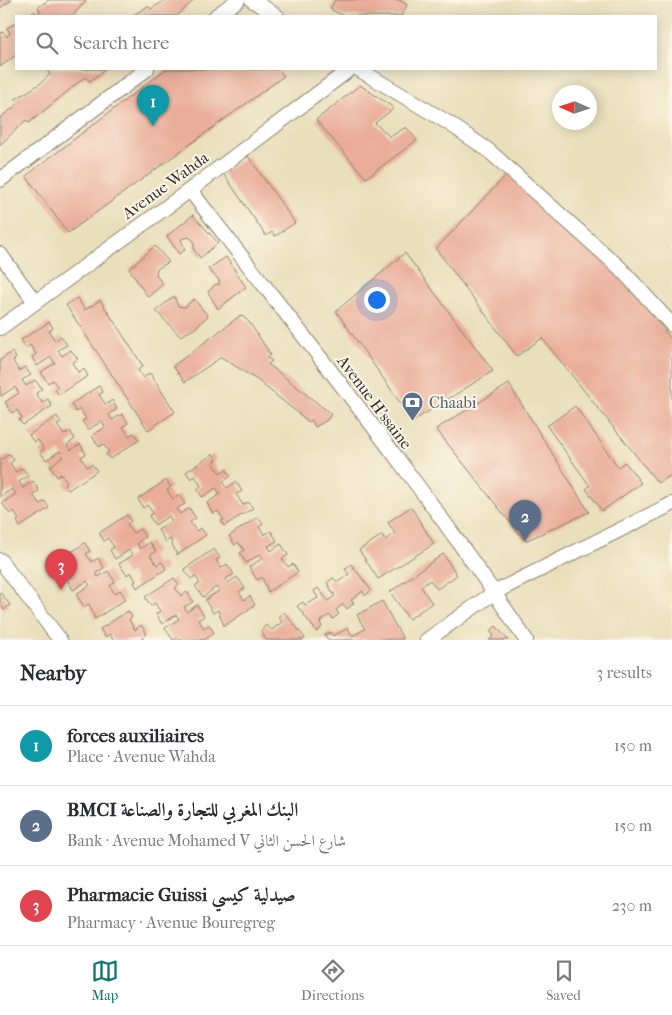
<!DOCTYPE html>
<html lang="en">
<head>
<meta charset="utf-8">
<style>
	:root { --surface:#fff; --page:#f2f2f3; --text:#2b2b33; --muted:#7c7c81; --line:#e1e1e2; --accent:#0f766e }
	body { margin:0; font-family:"IM FELL French Canon",Amiri,serif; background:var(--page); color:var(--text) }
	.compass { position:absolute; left:552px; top:85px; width:45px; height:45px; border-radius:50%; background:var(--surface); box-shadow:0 2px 12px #0003; rotate:273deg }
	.you { position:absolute; left:376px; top:299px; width:18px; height:18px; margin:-12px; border:4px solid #fff; border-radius:50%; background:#1a73e8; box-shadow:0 0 0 8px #1a73e833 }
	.badge { display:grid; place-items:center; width:32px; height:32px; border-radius:50%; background:var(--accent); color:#fff; font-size:16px; font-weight:700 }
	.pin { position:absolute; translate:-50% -41px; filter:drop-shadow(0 1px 2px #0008) }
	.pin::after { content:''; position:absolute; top:26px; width:18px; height:15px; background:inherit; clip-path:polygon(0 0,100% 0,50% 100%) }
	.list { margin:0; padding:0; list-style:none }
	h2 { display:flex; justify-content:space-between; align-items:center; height:65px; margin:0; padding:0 20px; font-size:21px }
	h2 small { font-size:16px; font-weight:400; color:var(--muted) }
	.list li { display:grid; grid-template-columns:32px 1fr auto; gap:15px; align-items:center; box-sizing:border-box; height:80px; padding:0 20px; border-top:1px solid var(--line) }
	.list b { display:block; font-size:19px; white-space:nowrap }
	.list p { margin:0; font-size:16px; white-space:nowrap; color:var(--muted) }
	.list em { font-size:16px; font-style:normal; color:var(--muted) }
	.icon { flex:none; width:28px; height:28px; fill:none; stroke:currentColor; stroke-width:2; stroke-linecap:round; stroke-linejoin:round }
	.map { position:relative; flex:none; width:672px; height:640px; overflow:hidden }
	.search { position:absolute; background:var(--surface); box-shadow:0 2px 12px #0003; left:15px; right:15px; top:15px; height:55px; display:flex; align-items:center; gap:12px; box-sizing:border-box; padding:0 18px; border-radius:0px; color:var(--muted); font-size:19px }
	.sheet { height:305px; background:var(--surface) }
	nav { display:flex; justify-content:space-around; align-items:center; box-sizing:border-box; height:70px; border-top:1px solid var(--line); background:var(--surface); font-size:14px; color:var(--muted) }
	nav a { display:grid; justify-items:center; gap:2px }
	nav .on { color:var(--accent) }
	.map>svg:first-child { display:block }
</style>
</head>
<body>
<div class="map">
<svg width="672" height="640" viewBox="0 0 672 640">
	<rect width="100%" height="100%" fill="#fcf5e5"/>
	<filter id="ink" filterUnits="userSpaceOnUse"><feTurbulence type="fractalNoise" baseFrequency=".02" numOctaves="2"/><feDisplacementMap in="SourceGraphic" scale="10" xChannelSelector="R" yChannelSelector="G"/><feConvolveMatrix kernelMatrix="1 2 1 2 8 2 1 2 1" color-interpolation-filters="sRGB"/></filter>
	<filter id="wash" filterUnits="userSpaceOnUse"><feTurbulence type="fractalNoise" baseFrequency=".0096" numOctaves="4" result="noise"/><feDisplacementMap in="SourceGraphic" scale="20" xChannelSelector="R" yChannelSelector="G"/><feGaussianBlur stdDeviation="1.12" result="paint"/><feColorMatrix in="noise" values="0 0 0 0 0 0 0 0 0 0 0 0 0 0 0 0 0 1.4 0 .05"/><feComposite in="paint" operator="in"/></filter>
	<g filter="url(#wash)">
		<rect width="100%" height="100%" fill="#e9dfbb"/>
		<g id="blocks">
			<g fill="#e9ad9a">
				<path d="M0,0h12l-12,8z"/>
				<path d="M49,0h38l-15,16h-45l8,-5 2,4 3,-4 -2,-4z"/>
				<path d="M166,0h28l-17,16h-45l16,-10 3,3z"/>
				<path d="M335,0h64l8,5 -6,11h-57l-14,-7z"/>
				<path d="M16,23v32l-16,12v-33l3,-2 4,5 3,-4 -3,-5z"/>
				<path d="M46,69h60l-16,12 -5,-4 -56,46 -3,-3 -26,25v-27l18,-14 -4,-4 27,-17 9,-9z"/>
				<path d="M166,69h111l7,7 -216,157 -42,-57z"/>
				<path d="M360,85l34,23 -19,15 15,14 16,-10 11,13 -51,38 -50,-58z"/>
				<path d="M248,156l47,67 -20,13 -3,-4 -6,4 -43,-63z"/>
				<path d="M510,171l107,99 55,70v135l-14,8 -116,-145 -25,18 -81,-107z"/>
				<path d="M193,215l25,28 -18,15 -6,-8v-9l-5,-4 -8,2 4,11 -6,4 -12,-18z"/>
				<path d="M155,246l14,16 -12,7 -1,6 7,9 -15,13 -19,-28z"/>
				<path d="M405,253l88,118 -80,50 -77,-110z"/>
				<path d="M226,257l20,30 -28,22 -10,-17 8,-8 3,1v-5l-11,-11z"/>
				<path d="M174,296l4,10 7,1 9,-8 14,17 -14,13 -14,7 -24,-25z"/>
				<path d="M77,298l8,12 15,-10 43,66 -5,4 5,8 7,-5 25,39 -27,18 -82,-125z"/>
				<path d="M241,315l8,7 22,33 -5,2 6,4 -4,3 63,50 -4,6 -12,7 -3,-7 -3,2 -52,-42 -36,-23 -36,25 -12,-16z"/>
				<path d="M49,322l4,6 -4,3 6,10 6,-5 6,9 -9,5 4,6 9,-6 7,9 -6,4 6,9 6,-3 4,7 -29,19 -4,-5 3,-2 -5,-8 -5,3 -7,-11 14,-9 -4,-6 -14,9 -5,-9 4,-3 -6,-9 -4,3 -5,-8z"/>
				<path d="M12,352l4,6 -3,3 6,10 6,-4 6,8 -9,5 4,6 9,-6 7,9 -6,4 6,10 6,-4 4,7 -29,19 -4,-5 3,-2 -5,-8 -5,3 -7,-11 14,-9 -4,-6 -14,9 -1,-2v-34z"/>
				<path d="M509,384l80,128 -64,29 -89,-112z"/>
				<path d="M99,386l4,6 -4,3 7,10 6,-5 5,9 -8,5 3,6 10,-6 6,9 -5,4 6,9 5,-3 5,7 -29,19 -4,-5 3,-2 -6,-8 -4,3 -7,-11 13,-9 -3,-6 -14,9 -6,-9 4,-2 -6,-10 -4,3 -5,-8z"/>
				<path d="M575,406l43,61 7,-5 16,21 -39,28 -16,-22 4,-3 -43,-60z"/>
				<path d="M57,416l4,7 -4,2 7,10 6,-4 5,8 -8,6 4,5 9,-6 6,10 -5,3 6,10 5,-3 5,7 -29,19 -4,-6 3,-2 -6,-8 -4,3 -7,-11 13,-9 -3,-6 -14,9 -6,-8 4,-3 -6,-9 -4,2 -5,-7z"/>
				<path d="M10,454l4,6 -4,3 6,9 7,-4 5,8 -9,6 4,6 10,-7 6,10 -6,4 7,9 5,-3 4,7 -29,19 -3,-6 2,-1 -5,-9 -4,3 -8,-11 14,-9 -4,-5 -12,8v-37z"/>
				<path d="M213,454l4,6 -4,2 7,11 6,-4 5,7 -9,6 5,6 9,-6 6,9 -6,3 7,11 5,-3 5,6 -29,18 -3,-5 3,-1 -6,-9 -5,3 -6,-11 13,-9 -4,-6 -14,9 -5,-8 4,-3 -6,-10 -4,3 -5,-7z"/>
				<path d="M166,480l5,7 -4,3 6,9 6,-4 6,9 -9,5 4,5 9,-6 7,10 -6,4 6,9 5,-3 5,7 -29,20 -7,-16 -4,3 -8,-12 14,-9 -3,-5 -14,9 -6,-9 4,-3 -6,-8 -4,3 -5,-9z"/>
				<path d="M411,507l23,37 -56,35 -19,-29 23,-15 3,5 10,-6 -7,-12z"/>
				<path d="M127,515l4,6 -4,3 6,9 7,-4 5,8 -8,6 3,6 10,-7 6,10 -6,3 7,10 5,-3 4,7 -29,19 -3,-6 2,-1 -5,-9 -4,3 -8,-11 14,-9 -4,-5 -14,9 -5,-9 4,-3 -6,-9 -4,3 -5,-8z"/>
				<path d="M258,517l5,7 -4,3 5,8 7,-4 6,10 -9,5 3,5 10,-7 7,11 -6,4 6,8 5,-3 5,8 -30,20 -6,-15 -5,3 -8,-13 14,-9 -3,-4 -14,9 -6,-10 4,-3 -6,-8 -3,3 -6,-9z"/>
				<path d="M85,543l5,8 -4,3 6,8 6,-4 6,10 -8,5 2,4 10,-6 7,11 -5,4 5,8 5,-4 6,9 -31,20 -6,-15 -5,3 -8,-13 14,-9 -3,-4 -14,9 -6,-10 4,-3 -5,-8 -4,3 -6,-10z"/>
				<path d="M214,549l6,9 -4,2 5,8 6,-4 7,10 -9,5 3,4 9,-6 8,11 -6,4 5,8 6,-4 5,9 -31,21 -6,-16 -5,3 -8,-13 14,-9 -3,-4 -13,10 -8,-11 5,-3 -5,-7 -4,3 -7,-10z"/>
				<path d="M443,554l14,21 -20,14 -7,-9 -9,7 11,16 -23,16 -19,-27z"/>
				<path d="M351,564l20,26 -6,6 -2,-5 -12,9 3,3 -7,6 -4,-5 -7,6 3,4 -6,5 -4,-4 -9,7 2,5 -5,5 -20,-26 6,-4 2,3 13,-7 -4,-7 4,-3 10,13 7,-5 -8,-13 6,-5 5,4 11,-8 -4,-5z"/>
				<path d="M174,578l5,7 -4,3 6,8 6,-4 6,10 -9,5 3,5 10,-7 7,11 -6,4 6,8 5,-3 5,8 -10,7h-25l-1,-2 -5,2 -8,-12 14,-9 -3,-4 -14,9 -6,-10 4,-3 -5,-8 -4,3 -6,-9z"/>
				<path d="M0,592l10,13 -6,5 -2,-4 -2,1z"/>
				<path d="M382,601l21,38 -75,1 -3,-5 6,-3 2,4 15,-8 4,8 13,-7 -8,-14z"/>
				<path d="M128,611l4,6 -3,3 6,10 6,-5 6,9 -8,6h-26l-3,-6 -5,3 -5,-8z"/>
				<path d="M284,612l21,26 -2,2h-37l-5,-9 5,-6 6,5 10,-8 -4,-5z"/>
				<path d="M496,626l12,14h-19l5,-4 -4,-5z"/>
			</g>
		</g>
	</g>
	<g filter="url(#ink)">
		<use href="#blocks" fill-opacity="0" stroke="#8a8573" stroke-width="1"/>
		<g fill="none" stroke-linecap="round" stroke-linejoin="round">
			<defs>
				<g id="minor">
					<path d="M252,0l25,16"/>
					<path d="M216,16l22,-16"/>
					<path d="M358,69l89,53 41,28 132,118 52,57"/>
					<path d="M0,180l147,-111"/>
					<path d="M190,190c114,148 233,294 336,450"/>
					<path d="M0,254l35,48"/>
					<path d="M0,328l190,-138 160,-121"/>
					<path d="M0,560l60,80"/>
					<path d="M427,640l68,-48 177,-88"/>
				</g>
			</defs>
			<use href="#minor" stroke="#8a8573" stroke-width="16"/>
			<use href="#minor" stroke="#fff" stroke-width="14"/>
		</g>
	</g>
	<defs>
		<symbol id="bank-pin" viewBox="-11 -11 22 30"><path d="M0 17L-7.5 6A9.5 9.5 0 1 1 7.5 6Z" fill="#5c6f8a" stroke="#fcf5e5"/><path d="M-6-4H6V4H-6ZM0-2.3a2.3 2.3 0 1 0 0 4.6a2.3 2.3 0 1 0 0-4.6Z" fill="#fff"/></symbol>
	</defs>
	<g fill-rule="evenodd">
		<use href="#bank-pin" x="400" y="390" width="25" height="34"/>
	</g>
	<g text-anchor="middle" stroke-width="4" stroke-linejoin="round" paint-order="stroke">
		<g font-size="16" fill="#2b2b2b" stroke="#fcf5e5">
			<text transform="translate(165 185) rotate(-36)" y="6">Avenue Wahda</text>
			<text transform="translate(375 402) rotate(53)" y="6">Avenue H'ssaine</text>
		</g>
		<g font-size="16" fill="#4e5e75" stroke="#fcf5e5" text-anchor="start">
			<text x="429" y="408">Chaabi</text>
		</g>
	</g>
</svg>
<svg class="compass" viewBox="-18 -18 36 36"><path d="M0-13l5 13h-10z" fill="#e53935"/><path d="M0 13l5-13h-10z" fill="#7c7c81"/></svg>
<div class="you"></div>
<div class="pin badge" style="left:153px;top:126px;background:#0f9aa8">1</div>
<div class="pin badge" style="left:525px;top:541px;background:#5c6f8a">2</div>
<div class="pin badge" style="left:61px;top:590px;background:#e0444e">3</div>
<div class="search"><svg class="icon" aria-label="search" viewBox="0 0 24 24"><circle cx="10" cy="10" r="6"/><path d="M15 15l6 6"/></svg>Search here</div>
</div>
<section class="sheet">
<h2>Nearby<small>3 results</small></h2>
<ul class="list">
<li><span class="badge" style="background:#0f9aa8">1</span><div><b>forces auxiliaires</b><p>Place · Avenue Wahda</p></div><em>150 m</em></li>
<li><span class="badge" style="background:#5c6f8a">2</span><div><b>BMCI البنك المغربي للتجارة والصناعة</b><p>Bank · Avenue Mohamed V شارع الحسن الثاني</p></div><em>150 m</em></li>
<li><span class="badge" style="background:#e0444e">3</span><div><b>Pharmacie Guissi صيدلية كيسي</b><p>Pharmacy · Avenue Bouregreg</p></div><em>230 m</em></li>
</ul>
</section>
<nav>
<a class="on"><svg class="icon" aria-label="map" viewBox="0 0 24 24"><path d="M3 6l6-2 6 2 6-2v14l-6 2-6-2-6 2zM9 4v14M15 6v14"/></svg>Map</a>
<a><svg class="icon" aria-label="directions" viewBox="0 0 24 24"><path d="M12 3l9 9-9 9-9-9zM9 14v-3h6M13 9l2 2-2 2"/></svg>Directions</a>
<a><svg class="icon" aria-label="saved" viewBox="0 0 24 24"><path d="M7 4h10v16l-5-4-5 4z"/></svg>Saved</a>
</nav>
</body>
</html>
